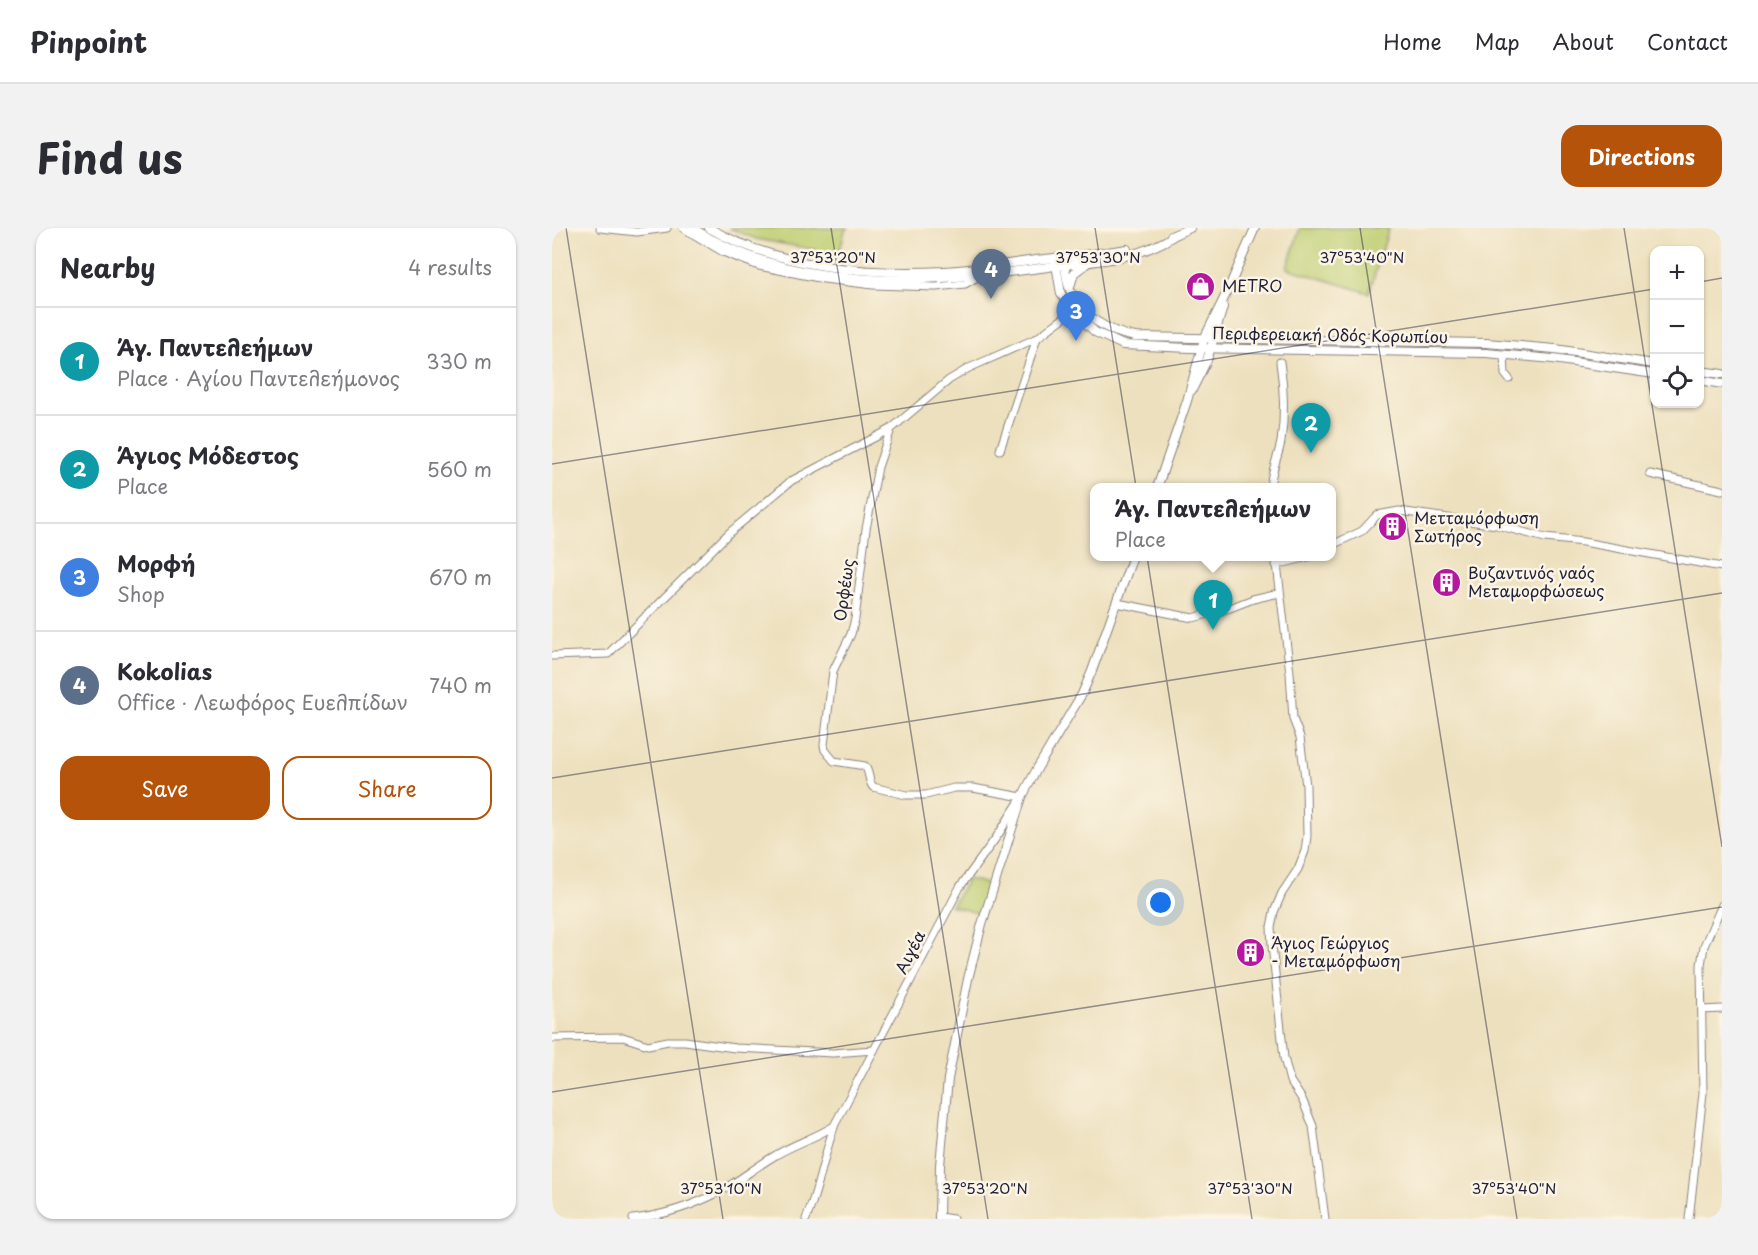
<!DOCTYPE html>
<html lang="en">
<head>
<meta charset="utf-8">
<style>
	:root { --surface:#fff; --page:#f2f2f3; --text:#2b2b33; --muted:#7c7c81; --line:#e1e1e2; --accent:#b45309 }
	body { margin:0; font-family:"Playpen Sans",sans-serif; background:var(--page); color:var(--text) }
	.controls { position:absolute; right:18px; top:18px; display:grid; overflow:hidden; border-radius:12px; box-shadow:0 2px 4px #0004 }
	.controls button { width:54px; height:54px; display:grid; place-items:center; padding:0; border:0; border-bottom:2px solid var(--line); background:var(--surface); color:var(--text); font:30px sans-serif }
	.you { position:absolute; left:609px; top:675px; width:21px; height:21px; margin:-15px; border:4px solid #fff; border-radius:50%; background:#1a73e8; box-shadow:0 0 0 9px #1a73e833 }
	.badge { display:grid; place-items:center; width:39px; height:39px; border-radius:50%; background:var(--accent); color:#fff; font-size:20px; font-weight:700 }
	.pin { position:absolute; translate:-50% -50px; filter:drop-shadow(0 2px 3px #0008) }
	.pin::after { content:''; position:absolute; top:32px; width:21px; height:18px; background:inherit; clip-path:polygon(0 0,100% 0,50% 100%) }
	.popup { position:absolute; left:538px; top:255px; width:246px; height:78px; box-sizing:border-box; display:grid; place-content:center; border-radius:12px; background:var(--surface); filter:drop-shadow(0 2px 4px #0005); font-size:20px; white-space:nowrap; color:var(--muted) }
	.popup b { font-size:22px; color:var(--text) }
	.popup::after { content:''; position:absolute; left:50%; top:100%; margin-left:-12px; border:12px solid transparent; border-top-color:var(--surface) }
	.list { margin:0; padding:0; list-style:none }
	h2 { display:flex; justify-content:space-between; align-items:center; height:78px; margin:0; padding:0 24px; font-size:26px }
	h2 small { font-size:20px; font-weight:400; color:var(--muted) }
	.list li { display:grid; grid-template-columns:39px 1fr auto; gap:18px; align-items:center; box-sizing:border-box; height:108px; padding:0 24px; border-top:2px solid var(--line) }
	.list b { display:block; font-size:22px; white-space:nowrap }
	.list p { margin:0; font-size:20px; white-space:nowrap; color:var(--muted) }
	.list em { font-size:20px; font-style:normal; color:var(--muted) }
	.actions { display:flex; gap:12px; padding:18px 24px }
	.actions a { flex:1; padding:14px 0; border:2px solid var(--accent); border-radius:18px; text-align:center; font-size:21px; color:var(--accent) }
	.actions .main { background:var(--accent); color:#fff }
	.icon { flex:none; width:33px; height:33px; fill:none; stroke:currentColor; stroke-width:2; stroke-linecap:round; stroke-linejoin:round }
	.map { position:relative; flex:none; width:1170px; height:991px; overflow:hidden; border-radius:18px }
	header { display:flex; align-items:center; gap:36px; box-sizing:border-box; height:84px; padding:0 30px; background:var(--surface); border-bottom:2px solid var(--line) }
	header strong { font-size:28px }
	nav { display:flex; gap:33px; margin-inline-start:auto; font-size:21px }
	.intro { display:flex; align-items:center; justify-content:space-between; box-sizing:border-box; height:144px; padding:0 36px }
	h1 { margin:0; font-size:42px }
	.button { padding:15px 27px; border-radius:18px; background:var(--accent); color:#fff; font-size:21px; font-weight:700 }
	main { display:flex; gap:36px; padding:0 36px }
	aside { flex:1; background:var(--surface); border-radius:18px; box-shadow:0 2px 4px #0004 }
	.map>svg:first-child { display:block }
</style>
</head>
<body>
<header>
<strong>Pinpoint</strong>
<nav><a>Home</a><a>Map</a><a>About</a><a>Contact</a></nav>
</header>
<div class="intro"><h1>Find us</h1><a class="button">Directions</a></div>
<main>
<aside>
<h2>Nearby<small>4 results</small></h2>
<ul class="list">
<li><span class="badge" style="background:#0f9aa8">1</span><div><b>Άγ. Παντελεήμων</b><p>Place · Αγίου Παντελεήμονος</p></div><em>330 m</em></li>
<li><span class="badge" style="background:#0f9aa8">2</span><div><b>Άγιος Μόδεστος</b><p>Place</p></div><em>560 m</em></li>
<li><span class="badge" style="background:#3f7fe0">3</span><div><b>Μορφή</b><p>Shop</p></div><em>670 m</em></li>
<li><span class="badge" style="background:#5c6f8a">4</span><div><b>Kokolias</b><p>Office · Λεωφόρος Ευελπίδων</p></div><em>740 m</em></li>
</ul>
<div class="actions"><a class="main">Save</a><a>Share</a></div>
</aside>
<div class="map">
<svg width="1170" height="991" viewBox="0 0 1170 991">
	<rect width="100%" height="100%" fill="#fcf5e5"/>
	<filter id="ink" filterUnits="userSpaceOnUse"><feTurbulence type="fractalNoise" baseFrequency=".0167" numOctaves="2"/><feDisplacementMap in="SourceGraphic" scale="12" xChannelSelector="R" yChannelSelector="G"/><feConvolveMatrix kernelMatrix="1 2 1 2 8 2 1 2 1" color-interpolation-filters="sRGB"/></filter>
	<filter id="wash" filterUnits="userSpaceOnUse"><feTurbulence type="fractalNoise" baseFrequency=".008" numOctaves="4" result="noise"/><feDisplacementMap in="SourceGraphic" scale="24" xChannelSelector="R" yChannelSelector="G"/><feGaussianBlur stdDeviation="1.35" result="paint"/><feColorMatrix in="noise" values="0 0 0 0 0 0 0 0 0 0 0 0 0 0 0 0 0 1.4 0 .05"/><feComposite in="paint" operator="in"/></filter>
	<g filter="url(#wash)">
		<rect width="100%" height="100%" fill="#ede0be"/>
		<g fill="#bdcd70" stroke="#707856" stroke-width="1.5">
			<path d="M177,0h119l-3,2 -6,24 -83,-15z"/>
			<path d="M748,0h89l-20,65 -82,-25z"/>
			<path d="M416,651l23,6 -9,29 -31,-8z"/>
		</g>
	</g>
	<g filter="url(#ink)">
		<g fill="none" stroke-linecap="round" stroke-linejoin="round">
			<defs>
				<g id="minor">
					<path d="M48,0l37,4 30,-4"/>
					<path d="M131,0l40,24 36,14 65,13 49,6 63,2 29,-3 14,-8"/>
					<path d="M952,126l1,20 4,5"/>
					<path d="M448,222l37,-112"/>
					<path d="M1098,246l72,16"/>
					<path d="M718,260c1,-16 8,-31 11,-46 4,-27 3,-54 -1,-80"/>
					<path d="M780,317l30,-14 15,-16 22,-4 98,14 48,13 38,4 139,25"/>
					<path d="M724,328l14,117 3,46 7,18 6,49 1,50 -2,15 -7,18 -16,24 -8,19 -3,15 1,18 12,113 6,23 12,18 11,27 12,93"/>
					<path d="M724,337l36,-9"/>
					<path d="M565,375l76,15 37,-10 23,-9 26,-6"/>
					<path d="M0,428l56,-2 121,-121 62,-52 100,-52"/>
					<path d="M1150,782l20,-1"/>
					<path d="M0,810l71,-1 25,8 20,-4h17l50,7 98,5 41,-3"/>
					<path d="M387,989l14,2"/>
					<path d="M81,991c32,-4 60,-13 88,-28 19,-11 36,-25 55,-36 18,-11 39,-17 58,-29l126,-239 38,-52 24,-38 -49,-9h-19l-28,7h-20l-33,-8c-5,-6 -3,-14 -8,-21l-31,-5 -9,-11 -1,-5 9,-74 18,-37 4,-15 11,-90 12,-62 13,-38 58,-49 20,-12 68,-30 36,-27"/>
					<path d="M254,991c13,-30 17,-61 28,-92"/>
					<path d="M1137,991l14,-126 -2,-128 3,-19 18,-41"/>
				</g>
				<g id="major">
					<path d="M140,0c106,67 237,55 356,39 42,-5 91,-7 127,-32"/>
					<path d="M157,0c70,40 156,47 236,43 30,-2 61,-7 91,-11 30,-3 61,-6 91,-11"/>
					<path d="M619,8l19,-8"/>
					<path d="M512,29c1,10 2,23 6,33 11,26 38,42 65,47l351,6 69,6 99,15"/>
					<path d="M503,30l6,36 12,17 22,21 28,13 67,3 296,5 67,6 101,15"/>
					<path d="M518,59l4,-14 12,-9"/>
					<path d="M1148,143l22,3"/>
					<path d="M1148,152l22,4"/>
					<path d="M640,162l15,-30 16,-53"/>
					<path d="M605,260l30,-87 17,-62 23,-47 28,-64"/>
					<path d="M387,991l1,-54 8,-86 20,-100 14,-55 40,-127 16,-30 44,-73 10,-23 41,-115"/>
				</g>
			</defs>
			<use href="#minor" stroke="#88817c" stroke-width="9"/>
			<use href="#major" stroke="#88817c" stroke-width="10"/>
			<use href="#minor" stroke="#fff" stroke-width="7"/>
			<use href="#major" stroke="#fff" stroke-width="8"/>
		</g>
	</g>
	<path fill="none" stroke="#22223b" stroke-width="1.5" stroke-opacity="0.45" d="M14,0l157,991M279,0l157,991M543,0l157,991M808,0l157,991M1072,0l98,619M1148,54l22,-4M0,236l1102,-175M0,550l1170,-185M0,864l1170,-185"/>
	<defs>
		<symbol id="shop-disc" viewBox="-11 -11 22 22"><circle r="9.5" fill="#b5179e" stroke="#fcf5e5"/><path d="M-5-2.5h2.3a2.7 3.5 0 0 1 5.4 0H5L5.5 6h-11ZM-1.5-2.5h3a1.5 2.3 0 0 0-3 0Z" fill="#fff"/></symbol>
		<symbol id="building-disc" viewBox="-11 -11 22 22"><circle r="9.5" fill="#b5179e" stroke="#fcf5e5"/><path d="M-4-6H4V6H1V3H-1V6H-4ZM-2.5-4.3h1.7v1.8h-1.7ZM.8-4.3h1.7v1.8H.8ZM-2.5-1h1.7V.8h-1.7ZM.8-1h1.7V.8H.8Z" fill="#fff"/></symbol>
	</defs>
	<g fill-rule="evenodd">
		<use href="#shop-disc" x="632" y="42" width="33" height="33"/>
		<use href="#building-disc" x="824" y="282" width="33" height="33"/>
		<use href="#building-disc" x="878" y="338" width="33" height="33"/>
		<use href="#building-disc" x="682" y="708" width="33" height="33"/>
	</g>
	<g text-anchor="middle" stroke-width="5" stroke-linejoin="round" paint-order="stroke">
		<g font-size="16" fill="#22223b" stroke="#fcf5e5" text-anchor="start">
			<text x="670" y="64">METRO</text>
			<text x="862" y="296">Μετταμόρφωση<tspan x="862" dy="18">Σωτήρος</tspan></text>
			<text x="916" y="351">Βυζαντινός ναός<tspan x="916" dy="18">Μεταμορφώσεως</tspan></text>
			<text x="719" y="721">Άγιος Γεώργιος<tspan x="719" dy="18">- Μεταμόρφωση</tspan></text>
		</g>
		<g font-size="16" fill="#22223b" stroke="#fcf5e5">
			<text transform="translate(778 107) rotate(1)" y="6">Περιφερειακή Οδός Κορωπίου</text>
			<text transform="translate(292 362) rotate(-82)" y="6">Ορφέως</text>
			<text transform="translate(358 724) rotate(-63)" y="6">Αιγέα</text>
		</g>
	</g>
	<g font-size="15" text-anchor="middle" fill="#22223b" stroke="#fcf5e5" stroke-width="5" stroke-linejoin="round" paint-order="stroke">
		<text x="281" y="35">37°53'20"N</text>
		<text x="546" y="35">37°53'30"N</text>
		<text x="810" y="35">37°53'40"N</text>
		<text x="169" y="966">37°53'10"N</text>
		<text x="433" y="966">37°53'20"N</text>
		<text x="698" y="966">37°53'30"N</text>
		<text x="962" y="966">37°53'40"N</text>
	</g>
</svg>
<div class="controls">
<button>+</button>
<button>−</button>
<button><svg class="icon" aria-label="locate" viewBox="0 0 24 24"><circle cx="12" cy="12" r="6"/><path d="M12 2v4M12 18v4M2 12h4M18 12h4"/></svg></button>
</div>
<div class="you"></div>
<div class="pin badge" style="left:661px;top:402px;background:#0f9aa8">1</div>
<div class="popup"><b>Άγ. Παντελεήμων</b>Place</div>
<div class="pin badge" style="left:759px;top:225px;background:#0f9aa8">2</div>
<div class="pin badge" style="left:524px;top:113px;background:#3f7fe0">3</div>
<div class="pin badge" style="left:439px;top:71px;background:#5c6f8a">4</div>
</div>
</main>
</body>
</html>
